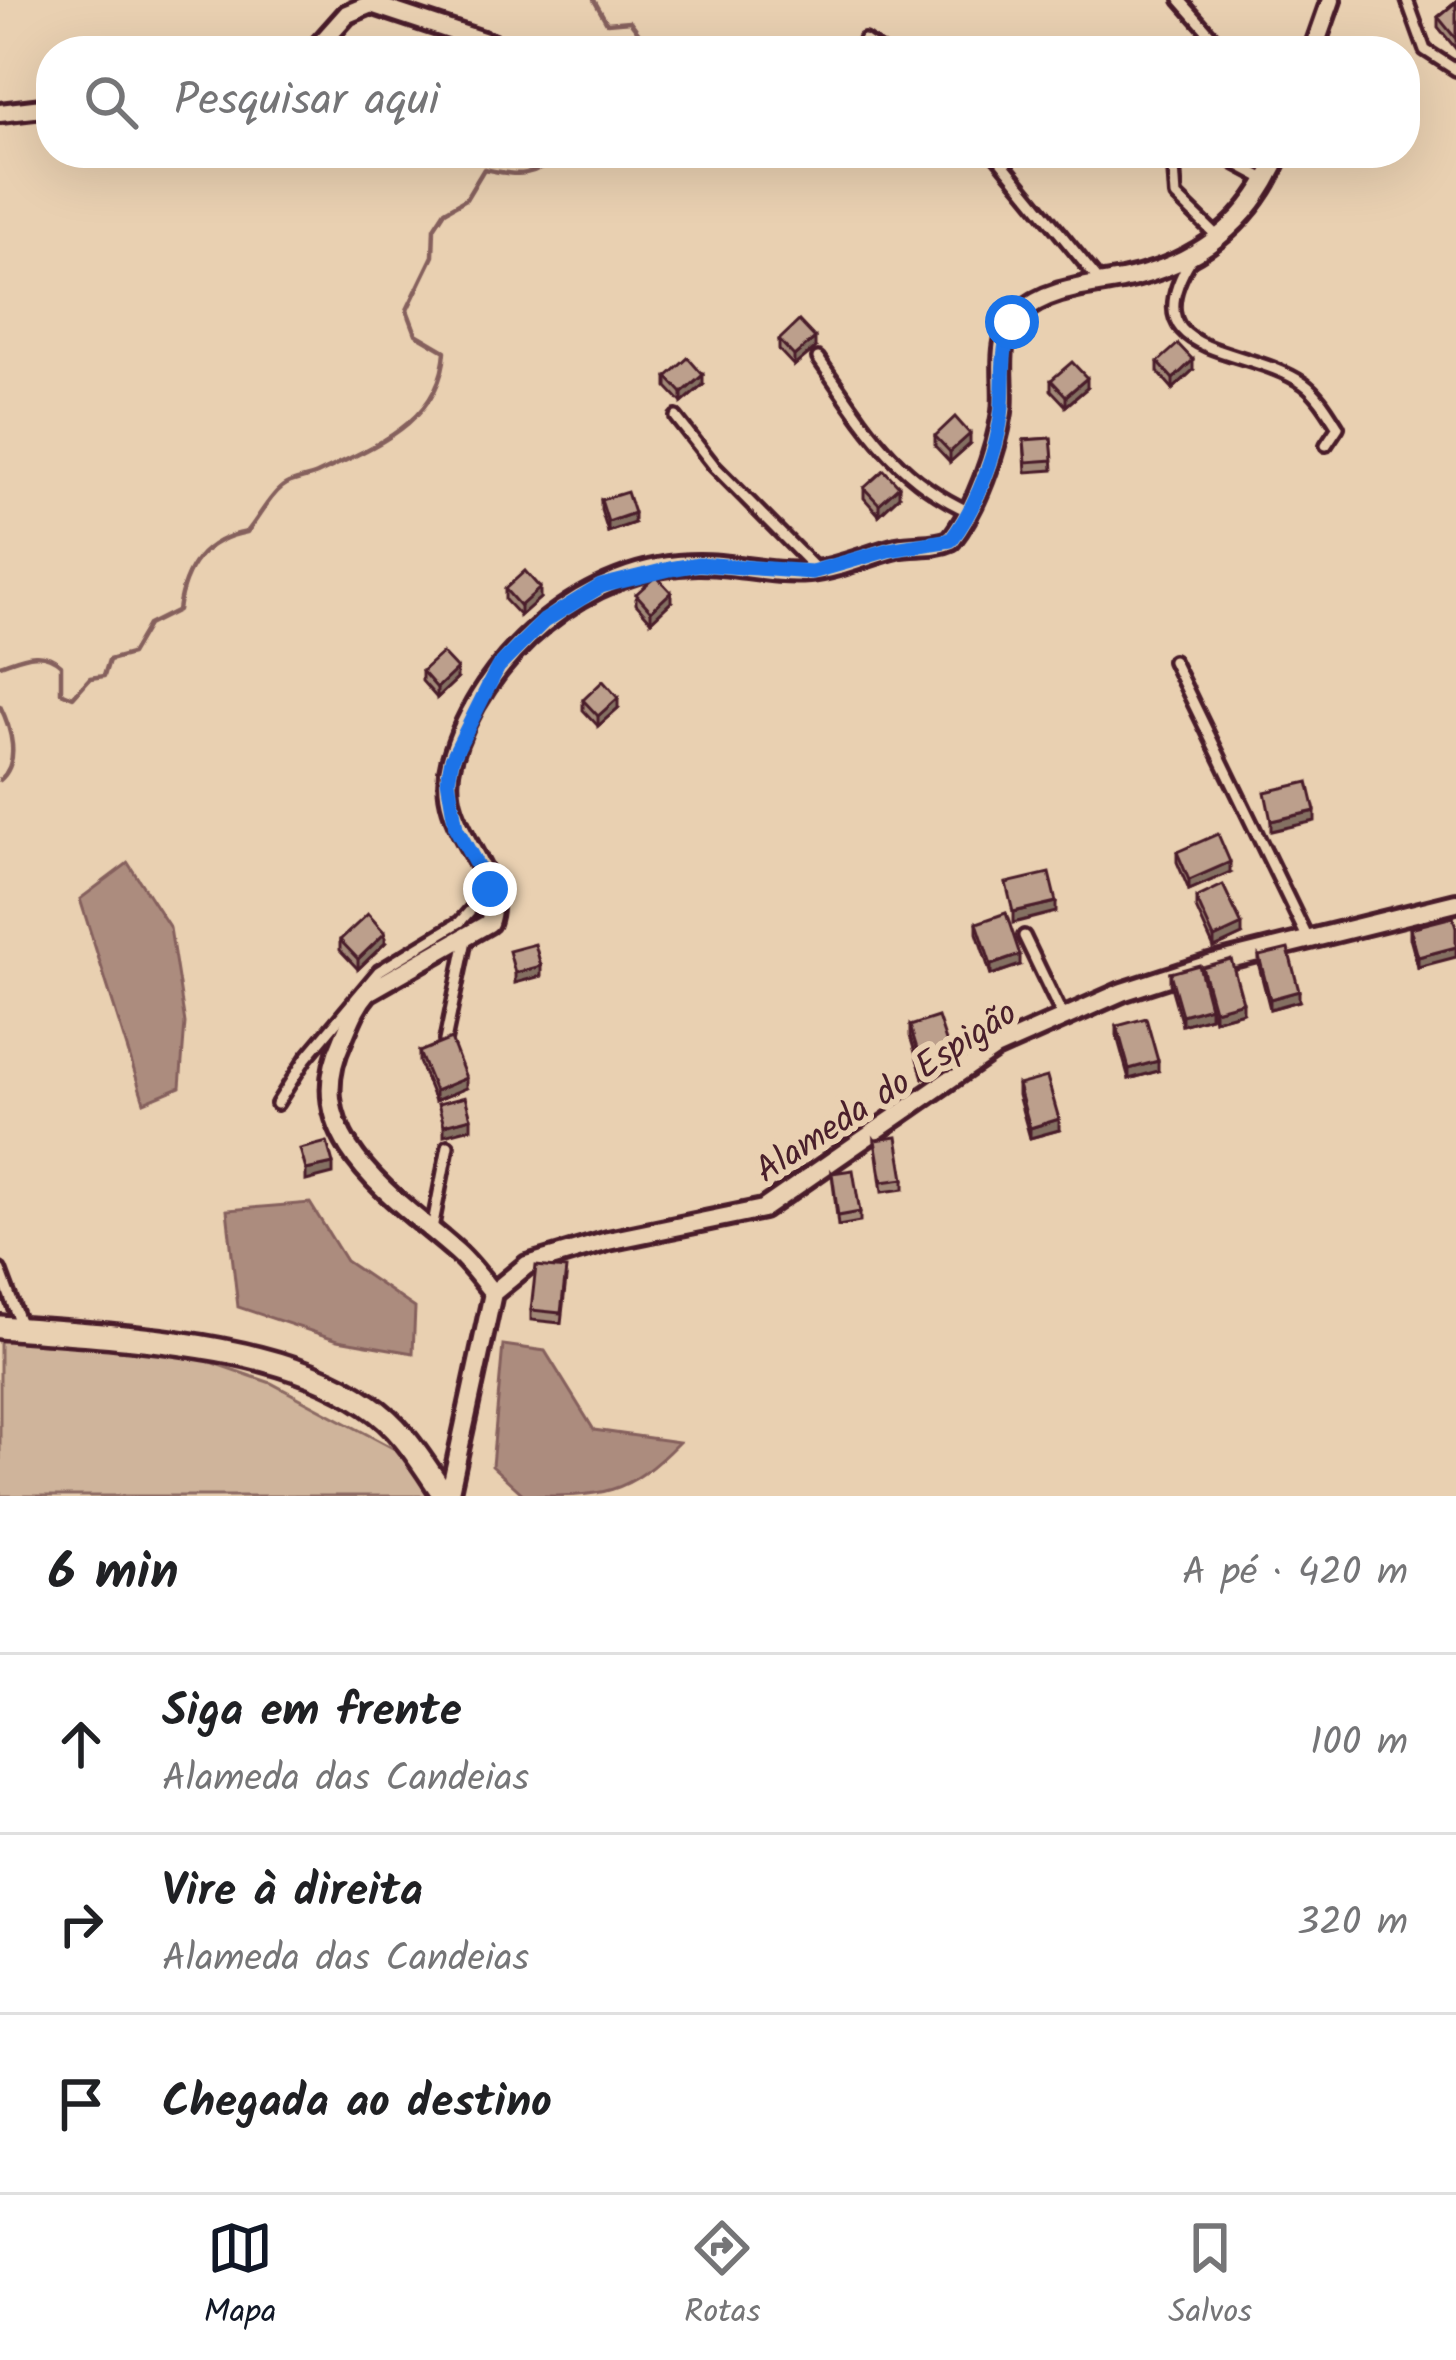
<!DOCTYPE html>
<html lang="pt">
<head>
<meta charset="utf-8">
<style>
	:root { --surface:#fff; --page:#f2f2f2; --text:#202124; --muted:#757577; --line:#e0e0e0; --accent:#111827 }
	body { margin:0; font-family:Kalam,sans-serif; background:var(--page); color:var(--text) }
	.stop { position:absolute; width:36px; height:36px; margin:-27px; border:9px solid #1a73e8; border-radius:50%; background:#fff }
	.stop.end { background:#1a73e8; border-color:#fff; box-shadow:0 3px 12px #0008 }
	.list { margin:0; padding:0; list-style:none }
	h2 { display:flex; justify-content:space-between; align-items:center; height:156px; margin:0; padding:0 48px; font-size:51px }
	h2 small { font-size:39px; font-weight:400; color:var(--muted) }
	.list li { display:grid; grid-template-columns:78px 1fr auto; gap:36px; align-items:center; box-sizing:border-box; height:180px; padding:0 48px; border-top:3px solid var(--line) }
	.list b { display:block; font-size:45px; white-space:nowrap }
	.list p { margin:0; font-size:39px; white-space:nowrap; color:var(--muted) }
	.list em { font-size:39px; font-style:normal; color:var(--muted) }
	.icon { flex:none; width:66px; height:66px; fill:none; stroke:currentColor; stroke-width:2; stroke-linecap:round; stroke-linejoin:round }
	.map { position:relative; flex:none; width:1456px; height:1496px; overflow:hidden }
	.search { position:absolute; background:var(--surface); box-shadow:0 12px 48px #0002; left:36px; right:36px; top:36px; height:132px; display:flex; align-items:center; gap:30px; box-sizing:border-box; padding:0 42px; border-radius:48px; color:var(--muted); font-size:45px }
	.sheet { height:696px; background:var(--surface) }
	nav { display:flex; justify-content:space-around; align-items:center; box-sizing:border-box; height:168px; border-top:3px solid var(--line); background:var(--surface); font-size:33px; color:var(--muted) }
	nav a { display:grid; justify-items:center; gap:6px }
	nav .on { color:var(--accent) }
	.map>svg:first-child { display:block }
</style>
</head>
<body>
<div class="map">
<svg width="1456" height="1496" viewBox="0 0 1456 1496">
	<rect width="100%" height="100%" fill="#e9d0b1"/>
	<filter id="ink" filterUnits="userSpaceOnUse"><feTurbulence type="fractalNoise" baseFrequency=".00833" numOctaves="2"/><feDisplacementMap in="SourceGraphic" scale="24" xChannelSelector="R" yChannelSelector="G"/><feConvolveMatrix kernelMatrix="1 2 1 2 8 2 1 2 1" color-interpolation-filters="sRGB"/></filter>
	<g filter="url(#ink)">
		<path fill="#cfb49b" stroke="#8c6a63" stroke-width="3" d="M0,1338l193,18 78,27 133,71 24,42h-428z"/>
		<g fill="#ac8c7e" stroke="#85605d" stroke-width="3">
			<path d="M128,863l42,65 15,95 -5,64 -36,15 -64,-203z"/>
			<path d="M310,1203l36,58 69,47 -2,45 -75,-13 -100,-33 -11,-97z"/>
			<path d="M503,1345l42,6 49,79 85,12c-53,54 -74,54 -154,54l-33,-30z"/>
		</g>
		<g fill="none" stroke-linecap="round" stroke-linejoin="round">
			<g stroke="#85605d" stroke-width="4.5">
				<path d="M594,0l13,23 23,-2 22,30"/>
				<path d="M0,665c21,-7 41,-18 61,0v27l12,5 17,-19 14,-2 5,-16 22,-6 17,-29 30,-15c6,-42 25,-70 69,-78 12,-14 21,-34 35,-45 9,-8 24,-8 35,-13 55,-27 124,-51 128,-123l-29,-17 -9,-24 26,-54 1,-28 11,-17 21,-12 18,-30c32,6 49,11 75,-16"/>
				<path d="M0,706c11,22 21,56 0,74"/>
			</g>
			<defs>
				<g id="service">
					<path d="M1180,0l45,51"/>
					<path d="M1407,0l18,50 31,20"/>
					<path d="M864,40l16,11"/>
					<path d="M994,153l106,129"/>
					<path d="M1228,153l7,10 32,17"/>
					<path d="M1174,167l2,29 44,43"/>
					<path d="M1191,259c-62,101 57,85 113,125 14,10 25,29 34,43l-12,18"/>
					<path d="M818,358c46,66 76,120 152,154"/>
					<path d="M676,417l39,50 102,103"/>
					<path d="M1173,661l135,278"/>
					<path d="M1024,936l39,81"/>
					<path d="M445,1041l21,-101"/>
					<path d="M277,1104l29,-46 73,-87 81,-49 29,-33"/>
					<path d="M432,1229l16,-83"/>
					<path d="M0,1270l22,59"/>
				</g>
				<g id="minor">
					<path d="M314,51l33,-37 24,-10 121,40"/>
					<path d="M1313,51l18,-51"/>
					<path d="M0,113l51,-6"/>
					<path d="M493,1293c-12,-14 -23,-30 -37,-42 -61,-54 -159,-113 -114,-210 8,-18 13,-34 26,-49l121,-69c19,-52 -56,-95 -38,-161 29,-106 137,-199 249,-198 36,0 72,11 109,8 30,-3 59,-17 88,-24 19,-4 37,0 54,-8 25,-32 45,-87 51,-128 4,-30 -9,-73 16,-97 27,-26 70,-29 104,-35 74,-15 129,-57 158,-127"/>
					<path d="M449,1496l44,-203 34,-28 81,-24 155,-32 232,-161 127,-56 87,-28 247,-61"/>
				</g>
				<path id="tertiary" d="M0,1327c112,10 273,12 368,78 35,23 54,58 77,91"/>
			</defs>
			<use href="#service" stroke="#4a1f2b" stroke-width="18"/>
			<use href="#minor" stroke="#4a1f2b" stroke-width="26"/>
			<use href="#tertiary" stroke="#4a1f2b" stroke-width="30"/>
			<use href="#service" stroke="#e9d0b1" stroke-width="9"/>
			<use href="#minor" stroke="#e9d0b1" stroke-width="16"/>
			<use href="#tertiary" stroke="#e9d0b1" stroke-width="21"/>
		</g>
		<g fill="#a28978" stroke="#4a1f2b" stroke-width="3">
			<path d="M1456,2v47l-18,-22v-10z"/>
			<path d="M1152,153h23l-12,11z"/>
			<path d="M779,340l36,8 -21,18 -15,-16z"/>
			<path d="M1158,362l35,8 -20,19 -15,-17z"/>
			<path d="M667,377l36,8 -21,18 -15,-16z"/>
			<path d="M1051,380l36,8 -21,18 -15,-16z"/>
			<path d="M935,436l35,8 -20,18 -15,-16z"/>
			<path d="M1051,438l2,32 -27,2 -2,-32z"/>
			<path d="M864,488l35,8 -20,19 -15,-17z"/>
			<path d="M601,500l33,23 -26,9 -7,-22z"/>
			<path d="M505,589l35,9 -20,18 -15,-16z"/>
			<path d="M636,594l35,8 -20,19 -15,-17z"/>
			<path d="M422,671l35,8 -20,19 -15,-17z"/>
			<path d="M583,700l35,8 -20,18 -15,-16z"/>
			<path d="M1177,852l53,20 -41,18 -12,-28z"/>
			<path d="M1196,898l46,37 -28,13 -18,-40z"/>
			<path d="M1453,917l-35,50 -8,-29v-10z"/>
			<path d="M977,923l43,42 -29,10 -14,-42z"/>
			<path d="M340,940l45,3 -27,26 -18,-19z"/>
			<path d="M1259,956l40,45 -29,8 -11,-43z"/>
			<path d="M1202,967l41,45 -29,8 -12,-43 8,40 -28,8 -12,-42v-10l32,4z"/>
			<path d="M910,1026l42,43 -29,9 -13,-42z"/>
			<path d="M1117,1026l41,45 -29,8 -12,-43z"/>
			<path d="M419,1052l47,36 -31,13 -16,-39z"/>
			<path d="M1018,1085l41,45 -29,8 -12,-43z"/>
			<path d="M875,1140l29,39v10l-22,3z"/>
			<path d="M832,1173l28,39v10l-22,4z"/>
			<path d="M566,1279l-5,44 -30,-3v-10z"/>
		</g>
		<g fill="#846f62" stroke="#4a1f2b" stroke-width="3">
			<path d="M1164,153h11l-12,11v-10z"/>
			<path d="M815,338v10l-21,18v-10z"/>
			<path d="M1193,360v10l-20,19v-10z"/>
			<path d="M703,375v10l-21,18v-10z"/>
			<path d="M1087,378v10l-21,18v-10z"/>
			<path d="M970,434v10l-20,18v-10z"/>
			<path d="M899,486v10l-20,19v-11z"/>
			<path d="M634,513v10l-26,9v-10z"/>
			<path d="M540,588v10l-20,18v-10z"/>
			<path d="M671,592v10l-20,19v-10z"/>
			<path d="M457,669v10l-20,19v-10z"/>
			<path d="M618,698v10l-20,18v-10z"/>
			<path d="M1315,811v10l-44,10v-10z"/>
			<path d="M1230,862v10l-41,18v-10z"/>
			<path d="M1056,902v10l-43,11v-11z"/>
			<path d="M1242,925v10l-28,13v-10z"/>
			<path d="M385,933v10l-27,26v-10z"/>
			<path d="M1456,947v10l-38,10v-10z"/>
			<path d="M1020,955v10l-29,10v-10z"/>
			<path d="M541,966v10l-26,7v-10z"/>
			<path d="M1299,991v10l-29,8v-10z"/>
			<path d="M1243,1002v10l-29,8v-10z"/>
			<path d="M1210,1007v10l-28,8v-10z"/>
			<path d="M952,1059v10l-29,9v-10z"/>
			<path d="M1158,1061v10l-29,8v-10z"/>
			<path d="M466,1078v10l-31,13v-10z"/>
			<path d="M471,1118v10l-27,7v-10z"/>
			<path d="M1059,1119v11l-29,8v-10z"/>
			<path d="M333,1164v10l-27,7v-11z"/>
		</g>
		<g fill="#bc9f8c" stroke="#4a1f2b" stroke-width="3">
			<path d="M1456,2v37l-18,-22z"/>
			<path d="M799,321l16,17 -21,18 -15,-16z"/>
			<path d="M1178,344l15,16 -20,19 -15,-17z"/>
			<path d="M688,358l15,17 -21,18 -15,-16z"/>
			<path d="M1072,362l15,16 -21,18 -15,-16z"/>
			<path d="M955,417l15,17 -20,18 -15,-16z"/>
			<path d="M1051,438l2,22 -27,2 -2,-22z"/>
			<path d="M884,470l15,16 -20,18 -15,-16z"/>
			<path d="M627,492l7,21 -26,9 -7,-22z"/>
			<path d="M525,571l15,17 -20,18 -15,-17z"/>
			<path d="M656,576l15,16 -20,19 -15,-17z"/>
			<path d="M442,653l15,16 -20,19 -15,-17z"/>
			<path d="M603,681l15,17 -20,18 -15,-16z"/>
			<path d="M1308,782l7,29 -44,10 -6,-29z"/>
			<path d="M1218,834l12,28 -41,18 -12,-28z"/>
			<path d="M1049,873l7,29 -43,10 -7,-29z"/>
			<path d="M1223,885l19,40 -28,13 -18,-40z"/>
			<path d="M1006,913l14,42 -29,10 -14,-42z"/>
			<path d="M368,914l17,19 -27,26 -18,-19z"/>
			<path d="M1453,917l3,11v19l-38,10 -8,-29z"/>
			<path d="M535,944l6,22 -26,7 -6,-22z"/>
			<path d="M1288,949l11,42 -29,8 -11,-43z"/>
			<path d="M1231,959l12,43 -29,8 -12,-43z"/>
			<path d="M1199,965l11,42 -28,8 -12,-42z"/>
			<path d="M938,1017l14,42 -29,9 -13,-42z"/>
			<path d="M1146,1018l12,43 -29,8 -12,-43z"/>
			<path d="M451,1039l15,39 -31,13 -16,-39z"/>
			<path d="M1047,1077l12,42 -29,9 -12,-43z"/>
			<path d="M465,1097l6,21 -27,7 -6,-21z"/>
			<path d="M897,1137l7,42 -22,3 -7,-42z"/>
			<path d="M327,1142l6,22 -27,6 -6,-21z"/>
			<path d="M853,1170l7,42 -22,4 -6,-43z"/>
			<path d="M536,1266l30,3 -5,44 -30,-3z"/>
		</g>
	</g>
	<g fill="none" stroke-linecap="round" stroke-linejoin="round" filter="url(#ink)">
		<path stroke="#1a73e8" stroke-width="15" d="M490,889l-34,-61 -8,-48 4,-21 46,-92 46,-46 57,-35 69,-17 29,-5 113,8 76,-22 63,-10c25,-32 48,-91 51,-133 2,-30 -1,-57 10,-85"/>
	</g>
	<g text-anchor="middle" stroke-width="12" stroke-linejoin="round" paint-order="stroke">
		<g font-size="36" fill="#4a1f2b" stroke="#e9d0b1">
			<text transform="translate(885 1090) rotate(-33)" y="13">Alameda do Espigão</text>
		</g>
	</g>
</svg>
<div class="stop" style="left:1012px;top:322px"></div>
<div class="stop end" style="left:490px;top:889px"></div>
<div class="search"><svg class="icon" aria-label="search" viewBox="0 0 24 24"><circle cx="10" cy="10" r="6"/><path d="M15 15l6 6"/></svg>Pesquisar aqui</div>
</div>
<section class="sheet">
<h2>6 min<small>A pé · 420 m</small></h2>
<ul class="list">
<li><svg class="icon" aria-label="ahead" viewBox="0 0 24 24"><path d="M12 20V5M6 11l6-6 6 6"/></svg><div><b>Siga em frente</b><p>Alameda das Candeias</p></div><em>100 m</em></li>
<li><svg class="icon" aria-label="right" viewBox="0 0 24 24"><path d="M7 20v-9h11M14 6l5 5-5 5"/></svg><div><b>Vire à direita</b><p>Alameda das Candeias</p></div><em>320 m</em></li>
<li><svg class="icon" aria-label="arrive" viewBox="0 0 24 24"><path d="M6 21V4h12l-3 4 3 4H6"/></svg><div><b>Chegada ao destino</b></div></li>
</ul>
</section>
<nav>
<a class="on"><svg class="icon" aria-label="map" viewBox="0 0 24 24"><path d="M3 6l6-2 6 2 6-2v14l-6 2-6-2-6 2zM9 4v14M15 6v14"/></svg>Mapa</a>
<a><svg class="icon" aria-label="directions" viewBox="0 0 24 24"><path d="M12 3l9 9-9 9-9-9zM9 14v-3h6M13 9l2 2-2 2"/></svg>Rotas</a>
<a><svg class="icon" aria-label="saved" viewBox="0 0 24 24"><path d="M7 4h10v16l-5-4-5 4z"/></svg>Salvos</a>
</nav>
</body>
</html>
